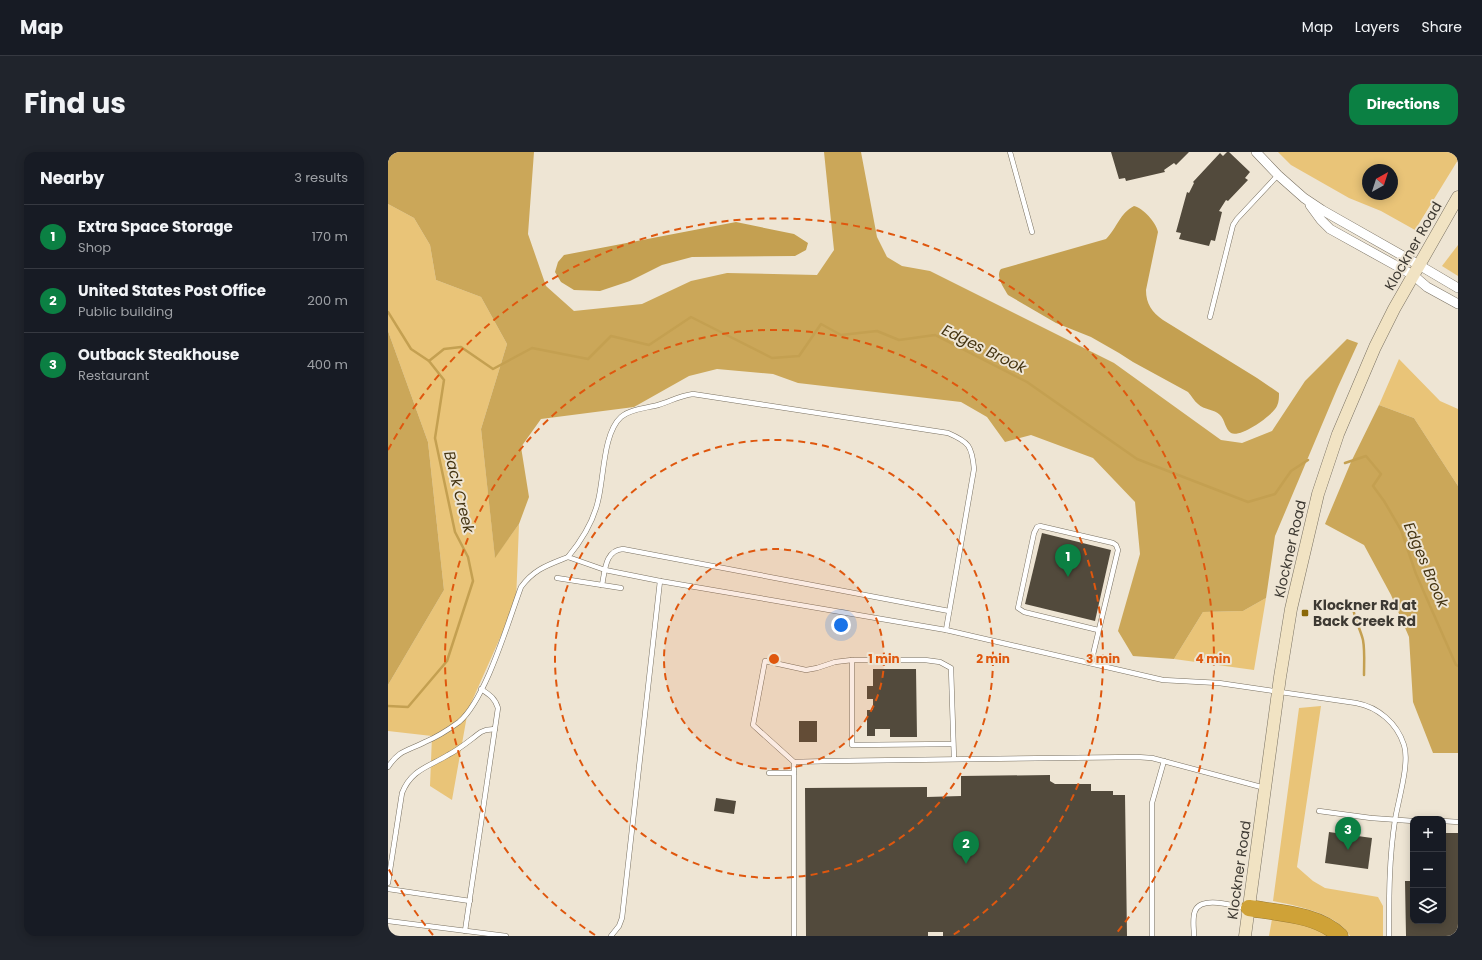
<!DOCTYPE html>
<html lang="en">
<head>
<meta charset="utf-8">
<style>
	:root { --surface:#171b24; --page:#20242c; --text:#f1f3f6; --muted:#9ea1a6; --line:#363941; --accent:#0b8043 }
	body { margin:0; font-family:Poppins,sans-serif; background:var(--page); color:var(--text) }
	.controls { position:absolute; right:12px; bottom:12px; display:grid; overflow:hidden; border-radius:8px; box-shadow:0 2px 10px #0003 }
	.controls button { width:36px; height:36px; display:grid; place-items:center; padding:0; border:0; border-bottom:1px solid var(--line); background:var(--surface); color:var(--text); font:20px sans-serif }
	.compass { position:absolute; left:974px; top:12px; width:36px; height:36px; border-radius:50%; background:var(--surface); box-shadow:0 2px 10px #0003; rotate:39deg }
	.you { position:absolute; left:453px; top:473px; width:14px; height:14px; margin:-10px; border:3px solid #fff; border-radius:50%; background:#1a73e8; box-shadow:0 0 0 6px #1a73e833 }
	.badge { display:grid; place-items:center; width:26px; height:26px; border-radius:50%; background:var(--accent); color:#fff; font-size:13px; font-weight:700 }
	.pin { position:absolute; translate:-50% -33px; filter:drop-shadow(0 1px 2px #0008) }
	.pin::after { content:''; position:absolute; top:21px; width:14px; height:12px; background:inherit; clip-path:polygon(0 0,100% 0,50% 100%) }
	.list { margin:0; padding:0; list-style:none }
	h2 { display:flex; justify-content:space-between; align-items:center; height:52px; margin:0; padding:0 16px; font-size:17px }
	h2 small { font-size:13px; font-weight:400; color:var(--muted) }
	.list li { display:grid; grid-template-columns:26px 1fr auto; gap:12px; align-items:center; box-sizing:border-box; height:64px; padding:0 16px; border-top:1px solid var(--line) }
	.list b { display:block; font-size:15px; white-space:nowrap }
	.list p { margin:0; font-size:13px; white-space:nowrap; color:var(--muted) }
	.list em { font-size:13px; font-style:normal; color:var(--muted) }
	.icon { flex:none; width:22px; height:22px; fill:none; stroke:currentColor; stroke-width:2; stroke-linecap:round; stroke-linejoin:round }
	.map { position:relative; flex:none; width:1070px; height:784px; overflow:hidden; border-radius:12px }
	header { display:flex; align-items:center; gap:24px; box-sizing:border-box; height:56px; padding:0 20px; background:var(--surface); border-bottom:1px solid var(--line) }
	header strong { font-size:19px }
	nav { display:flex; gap:22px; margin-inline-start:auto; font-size:14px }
	.intro { display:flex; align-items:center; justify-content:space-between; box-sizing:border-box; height:96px; padding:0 24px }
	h1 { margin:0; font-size:28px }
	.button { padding:10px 18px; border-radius:12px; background:var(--accent); color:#fff; font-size:14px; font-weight:700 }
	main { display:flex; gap:24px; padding:0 24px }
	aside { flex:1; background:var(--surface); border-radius:12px; box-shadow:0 2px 10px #0003 }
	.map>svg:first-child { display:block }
</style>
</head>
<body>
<header>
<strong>Map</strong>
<nav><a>Map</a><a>Layers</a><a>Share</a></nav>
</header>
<div class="intro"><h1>Find us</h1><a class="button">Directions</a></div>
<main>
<aside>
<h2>Nearby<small>3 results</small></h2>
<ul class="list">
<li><span class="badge">1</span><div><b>Extra Space Storage</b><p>Shop</p></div><em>170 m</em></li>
<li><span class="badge">2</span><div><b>United States Post Office</b><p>Public building</p></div><em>200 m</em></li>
<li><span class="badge">3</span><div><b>Outback Steakhouse</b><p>Restaurant</p></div><em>400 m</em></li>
</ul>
</aside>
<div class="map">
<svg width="1070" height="784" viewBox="0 0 1070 784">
	<rect width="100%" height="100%" fill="#eee5d4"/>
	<g fill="#e9c478" fill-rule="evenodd">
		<path d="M890,0h180v8l-43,70 -34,-19 -32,-13 -58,-33zM980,18h24v24h-24z"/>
		<path d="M0,52l26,14 16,27 6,35 45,17 26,47 -26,85 14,128 24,-33 -3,78 -48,108 -16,90 -22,-14 2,-50 -44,-5v-46l56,-95 -16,-148 -40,-111z"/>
		<path d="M1070,93v31l-16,-10z"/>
		<path d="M1011,207l41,42 18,8v77l-44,-68 -35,-13z"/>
		<path d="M878,446l-12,72 -80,-11 29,-47 40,-1z"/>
		<path d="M933,554l-24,161 16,14 12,7 53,9 5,9v30h-33c-13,-23 -53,-30 -77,-35l26,-193z"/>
		<path d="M884,767l46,8 12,9h-61z"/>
	</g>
	<g fill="#cba759">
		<path d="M0,0h146l-6,82 18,52 28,25 68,-7 49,-23 36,-8 90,2 17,-25 -10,-98h37l16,85 10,20 15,9 28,5 184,92 107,77 21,3 30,-12 33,-50 42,-42 11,4 -21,46 -62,147 -9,62 -23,13 -40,1 -29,47 -41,-3 -15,-25 22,-77 -5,-52 -42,-44 -62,-23 -26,7 -18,-25 -26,-15 -163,-19 -25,-9 -56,-5 -28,7 -55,31 -93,12 -20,28 8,50 -10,27 -24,34 -14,-129 26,-85 -26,-47 -45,-17 -6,-35 -16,-27 -26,-14z"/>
		<path d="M0,179l40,111 16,148 -56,95z"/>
		<path d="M991,253l35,13 44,68v267h-25l-20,-51 -4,-65 -18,-42 -27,-50 -39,-21 26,-62z"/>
	</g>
	<g fill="#c4a051">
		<path d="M746,54c9,2 22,16 24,26l-12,58c0,14 6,22 17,30l94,58 22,15c0,4 0,9 -2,13 -4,9 -36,32 -46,27 -6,-4 -6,-13 -11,-18 -6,-6 -16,-5 -22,-11 -4,-3 -6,-8 -10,-12l-55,-30 -14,-9 -28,-16 -35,-14 -48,-28c-4,-7 -13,-19 -7,-26l105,-30c11,-11 14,-26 28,-33z"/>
		<path d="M348,70l58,12 14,9 -2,7 -11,6 -103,1 -30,8 -32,16 -30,10 -26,-1 -13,-8 -6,-10 3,-10 6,-7z"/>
	</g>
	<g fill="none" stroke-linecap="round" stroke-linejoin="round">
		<g stroke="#c4a051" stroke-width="2.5">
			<path d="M0,160l23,37 18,12 15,19 -9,58 20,94 13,25 5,24 -26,80 -39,46 -20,-1"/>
			<path d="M41,209l15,-12 17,-2 32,22 39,-21 56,11 23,-23 38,9 42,-28 81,41 27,-2 22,-32 20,11 36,-4 22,9 36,-5 92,47 110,77 111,43 27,-8 16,-23 17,-11"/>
			<path d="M957,311l21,-7 15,18 -8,12 11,15 17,29 15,44 40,91 2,1"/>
			<path d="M965,455c1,12 7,21 10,33 2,11 1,23 1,35"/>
		</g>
	</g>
	<g fill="#524a3c">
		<path d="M723,0h78l-13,13 -2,-2 -10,7 1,2 -39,9 -1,-3 -6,1z"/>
		<path d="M839,0h2l21,20 -5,6 3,2 -20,21 -2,-1 -7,11 3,1 -7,29 -4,-1 -2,6 -30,-7 2,-6 -5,-1 11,-40 2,1 5,-10 -1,-1 27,-29 3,3z"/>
		<path d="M654,381l69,17 -16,71 -70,-17z"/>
		<path d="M485,517h43l1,68h-27v-8h-15v7h-8v-26h6v-11h-6v-13h6z"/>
		<rect x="411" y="569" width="18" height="21"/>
		<path d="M662,623v6l5,3h36v7h22v4h12l2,141h-184v-4h-15v4h-122l-1,-148 122,-1v10l34,-1v-20z"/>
		<path d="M328,646l20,3 -2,13 -20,-3z"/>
		<path d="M941,680l43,6 -4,31 -43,-6z"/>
		<path d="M1055,681h15v103h-52l-1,-55h8v40h30z"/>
	</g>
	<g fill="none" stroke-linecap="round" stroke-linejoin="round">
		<defs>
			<g id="lane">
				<path d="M622,0l22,80"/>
				<path d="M822,165l23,-92 4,-6 41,-44"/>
				<path d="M169,426l45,7"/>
				<path d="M272,429l-55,-11 -37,-13c14,-17 25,-34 30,-56 6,-23 5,-68 23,-84 9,-8 26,-9 37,-12 13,-4 21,-9 35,-11l255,39c21,9 24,13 26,36l-28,161"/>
				<path d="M233,436l-19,-3c3,-14 3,-35 21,-36l326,62"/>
				<path d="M464,508v85l101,-1"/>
				<path d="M703,511l27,-113 -2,-5 -3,-2 -73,-17 -3,1 -3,6 -16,75 6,4 74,18"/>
				<path d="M566,607l-3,-91 -11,-6 -15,-2h-73l-17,2 -18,6 -11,2 -41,-9 -12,64 41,37 36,-1 307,-4 15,1 113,30"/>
				<path d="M406,610v174"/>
				<path d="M0,615c12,-18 20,-16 37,-25 12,-5 23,-12 34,-20 27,-23 49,-100 62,-135 13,-18 27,-22 47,-30"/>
				<path d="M381,621h25"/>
				<path d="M931,659l52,7 42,3"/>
				<path d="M1055,669l15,1"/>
				<path d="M0,731l14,-90c9,-23 26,-26 46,-38 12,-6 22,-15 33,-23l5,-2 9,-1"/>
				<path d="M0,737l82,12"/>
				<path d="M0,769l118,15"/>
				<path d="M77,779l33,-223c-3,-10 -8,-13 -17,-19"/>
				<path d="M223,784l8,-10 3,-8 38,-337 286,49 217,50 56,3 137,20c22,4 41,20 48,42 6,18 -6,56 -9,75 -6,38 -6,77 -6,116"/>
				<path d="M764,784v-133l12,-42"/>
				<path d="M806,784c0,-8 -2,-17 1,-25 6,-16 39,-5 52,-3"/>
			</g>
			<g id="street">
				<path d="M868,0l22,23 26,23 18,12 97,55 39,23"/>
				<path d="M922,53l11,15 9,9 83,46 14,12 31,17"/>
			</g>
			<path id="secondary" d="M857,784l35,-259 11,-68 27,-115 20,-60 37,-87 19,-38 64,-112"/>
			<path id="highway" d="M861,756c29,5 69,6 91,28"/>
		</defs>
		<use href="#lane" stroke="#797162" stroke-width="5.5"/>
		<use href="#street" stroke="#797162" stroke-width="10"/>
		<use href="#secondary" stroke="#797162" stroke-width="13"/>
		<use href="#highway" stroke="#9c7d35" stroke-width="17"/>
		<use href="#lane" stroke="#fff" stroke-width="4.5"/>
		<use href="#street" stroke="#fff" stroke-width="9"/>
		<use href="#secondary" stroke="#f1e3c3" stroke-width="12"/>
		<use href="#highway" stroke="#cfa237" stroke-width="16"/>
	</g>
	<circle cx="386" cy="507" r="110" fill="#df570e" fill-opacity=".12"/>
	<g fill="none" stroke="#df570e" stroke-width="2" stroke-dasharray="7 5">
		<circle cx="386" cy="507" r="110"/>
		<circle cx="386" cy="507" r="219"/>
		<path d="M207 783A329 329 0 1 1 565 783"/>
		<path d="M45 783A439 439 0 0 1 0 716M0 298A439 439 0 1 1 727 783"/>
	</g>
	<rect fill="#8b6808" stroke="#eee5d4" stroke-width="1.5" x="913" y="457" width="8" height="8" rx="2"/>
	<g text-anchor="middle" stroke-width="4" stroke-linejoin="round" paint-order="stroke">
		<g font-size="14" fill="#3d3932" stroke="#eee5d4">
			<text transform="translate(1025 94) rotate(-60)" y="5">Klockner Road</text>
			<text transform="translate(902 397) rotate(-77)" y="5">Klockner Road</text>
			<text transform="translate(851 718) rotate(-82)" y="5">Klockner Road</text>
		</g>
		<g font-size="14" font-weight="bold" fill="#3d3932" stroke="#eee5d4" text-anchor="start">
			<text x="925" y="458">Klockner Rd at<tspan x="925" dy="16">Back Creek Rd</tspan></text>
		</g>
		<g font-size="15" font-style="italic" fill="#433311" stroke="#eee5d4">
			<text transform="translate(596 197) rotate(26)" y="5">Edges Brook</text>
			<text transform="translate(71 340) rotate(76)" y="5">Back Creek</text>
			<text transform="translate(1038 413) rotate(67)" y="5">Edges Brook</text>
		</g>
	</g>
	<circle cx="386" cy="507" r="6" fill="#df570e" stroke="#eee5d4" stroke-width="2"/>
	<g font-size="12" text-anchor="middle" font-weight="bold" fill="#df570e" stroke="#eee5d4" stroke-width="4" stroke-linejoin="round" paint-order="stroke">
		<text x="496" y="511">1 min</text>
		<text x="605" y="511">2 min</text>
		<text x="715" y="511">3 min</text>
		<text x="825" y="511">4 min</text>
	</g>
</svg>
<div class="controls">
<button>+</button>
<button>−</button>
<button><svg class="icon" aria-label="layers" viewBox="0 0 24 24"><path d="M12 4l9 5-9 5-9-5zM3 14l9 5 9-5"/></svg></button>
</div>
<svg class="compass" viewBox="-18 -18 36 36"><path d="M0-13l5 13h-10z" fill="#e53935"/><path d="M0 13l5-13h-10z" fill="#9ea1a6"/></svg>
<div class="you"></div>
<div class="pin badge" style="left:680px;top:425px">1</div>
<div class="pin badge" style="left:578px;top:712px">2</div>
<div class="pin badge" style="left:960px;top:698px">3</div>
</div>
</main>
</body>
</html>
